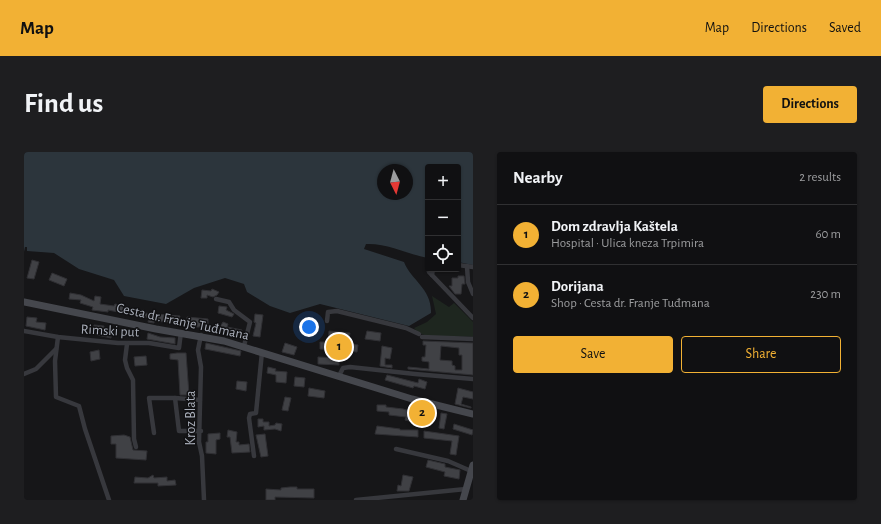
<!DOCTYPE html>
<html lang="en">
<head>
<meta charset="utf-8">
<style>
	:root { --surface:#101012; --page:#1e1e20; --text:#f1f3f6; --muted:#9c9d9f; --line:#303032; --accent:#f2b134 }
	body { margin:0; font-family:"Alegreya Sans",sans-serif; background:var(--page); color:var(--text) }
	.controls { position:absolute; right:12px; top:12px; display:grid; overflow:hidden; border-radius:4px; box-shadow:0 1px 3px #0004 }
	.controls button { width:36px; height:36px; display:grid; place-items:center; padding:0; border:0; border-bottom:1px solid var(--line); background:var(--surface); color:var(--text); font:20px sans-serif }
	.compass { position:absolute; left:353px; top:12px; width:36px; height:36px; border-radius:50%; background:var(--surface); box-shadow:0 1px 3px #0004; rotate:174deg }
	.you { position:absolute; left:285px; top:175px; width:14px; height:14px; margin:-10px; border:3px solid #fff; border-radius:50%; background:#1a73e8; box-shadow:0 0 0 6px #1a73e833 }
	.badge { display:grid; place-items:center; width:26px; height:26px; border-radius:50%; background:var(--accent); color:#111; font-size:13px; font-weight:700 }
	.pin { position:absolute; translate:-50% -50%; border:2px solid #fff; box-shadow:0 1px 4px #0006 }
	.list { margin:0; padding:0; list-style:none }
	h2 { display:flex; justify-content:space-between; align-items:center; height:52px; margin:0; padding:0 16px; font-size:17px }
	h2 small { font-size:13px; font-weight:400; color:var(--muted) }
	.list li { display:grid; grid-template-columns:26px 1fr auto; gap:12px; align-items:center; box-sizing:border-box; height:60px; padding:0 16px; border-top:1px solid var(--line) }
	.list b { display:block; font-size:15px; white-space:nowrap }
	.list p { margin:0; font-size:13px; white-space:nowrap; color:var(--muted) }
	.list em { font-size:13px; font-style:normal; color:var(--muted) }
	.actions { display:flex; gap:8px; padding:12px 16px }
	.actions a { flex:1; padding:9px 0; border:1px solid var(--accent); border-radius:4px; text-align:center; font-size:14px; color:var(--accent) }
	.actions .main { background:var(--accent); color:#111 }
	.icon { flex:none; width:22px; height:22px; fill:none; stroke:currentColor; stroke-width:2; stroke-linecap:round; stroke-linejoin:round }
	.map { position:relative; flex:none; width:449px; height:348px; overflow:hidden; border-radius:4px }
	header { display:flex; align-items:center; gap:24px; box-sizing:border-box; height:56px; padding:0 20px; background:var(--accent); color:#111 }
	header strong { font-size:19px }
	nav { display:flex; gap:22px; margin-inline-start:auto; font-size:14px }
	.intro { display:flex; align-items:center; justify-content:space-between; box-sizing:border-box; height:96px; padding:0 24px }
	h1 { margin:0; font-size:28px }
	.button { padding:10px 18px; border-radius:4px; background:var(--accent); color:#111; font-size:14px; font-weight:700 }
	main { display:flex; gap:24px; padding:0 24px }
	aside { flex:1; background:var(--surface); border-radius:4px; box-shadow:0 1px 3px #0004 }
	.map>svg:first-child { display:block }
</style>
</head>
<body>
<header>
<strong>Map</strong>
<nav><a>Map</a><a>Directions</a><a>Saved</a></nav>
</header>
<div class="intro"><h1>Find us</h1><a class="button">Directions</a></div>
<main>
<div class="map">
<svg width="449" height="348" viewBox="0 0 449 348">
	<rect width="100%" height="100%" fill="#161618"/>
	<path fill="#1e261f" d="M408,144l17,11 5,-4 19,19v15c-16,-2 -50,5 -59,-9l13,-6 9,-8z"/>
	<path fill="#2c353c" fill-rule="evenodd" d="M0,0h449v113l-15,-3v-95h-30v91c-21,-4 -41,-15 -62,-14l-2,5 40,13c7,18 28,27 27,51l-22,13 -89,-22 -30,9 -20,-7 -23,-14 -3,-8 -19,-6 -31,10 -28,16 -42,-8 -10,-16 -35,-11 -25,-16 -27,-2v-4h-2l-1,5zM359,18h24v24h-24z"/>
	<g fill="#404145" stroke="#303034" fill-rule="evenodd">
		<path d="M8,108l7,2 -5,17 -7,-1z"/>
		<path d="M28,121l15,6 -3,7 -15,-6z"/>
		<path d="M434,124h6l1,8h-3l-1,10h-6l-6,-8h3v-8h6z"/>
		<path d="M188,137l7,3 -2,3 -4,2 -6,-2v3h-6l1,-8 9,1z"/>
		<path d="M46,141l11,2 13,6 1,-5 6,1 -1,7 14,2 1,-2 22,6h7l-1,3 37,3 -2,7 -24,-2v2l-6,-1 1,-4 -41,-8v2l-16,-2 1,-3 -13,-4 1,-3 -12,-1z"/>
		<path d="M195,154l8,1 -1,3 8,4 -2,3 -14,-4z"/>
		<path d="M231,162l8,1 -3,22 -7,-1 3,-13 -2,-1z"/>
		<path d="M3,165l10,1 -1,4 10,1 -1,7 -19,-4z"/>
		<path d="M163,165l21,2v10h-7v-2h-14z"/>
		<path d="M199,170l5,2 -1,3 15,3 -2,8 -10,-2 1,-5 -11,-4z"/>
		<path d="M70,173l10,1 -1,6h8v6l-18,-4z"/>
		<path d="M305,179l21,2 -2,11 10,1 -1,7 -37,-3v-7h8z"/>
		<path d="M343,179l14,2 -1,8 -15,-2z"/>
		<path d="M124,181l12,4 15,1v6l-28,-5z"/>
		<path d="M399,189l50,2v32l-65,-6v-2l21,2v-7l-7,-1v-4h3l1,-12h-3zM417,194l18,2v7h3v15h-7v-4l-3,-1v-4l-12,-1z"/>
		<path d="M182,191l35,8 -1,5 -35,-7z"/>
		<path d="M261,191l12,4 -3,8 -12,-3z"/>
		<path d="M358,194l10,2 -2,11 -5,-1v7h7v3l-12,-2z"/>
		<path d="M75,198l1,9 -9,2 -1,-9z"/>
		<path d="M153,201h9l3,42h-9l-2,-35 -8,-1v-5z"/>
		<path d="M122,204l1,9 -12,1 -1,-9z"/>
		<path d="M294,205l21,1v7l-21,-1z"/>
		<path d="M244,215l8,2 -1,2 12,1 -1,11 -10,-1v-7l-9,-2z"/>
		<path d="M363,223l31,8 1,-4 8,3 -2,7 -11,-3 -1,2 -28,-8z"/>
		<path d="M271,225l10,1 -1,9 -10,-1z"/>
		<path d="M213,229l10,1 -1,9 -10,-2z"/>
		<path d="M285,236l16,3 -1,7 -16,-2z"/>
		<path d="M434,236l15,4v7l-10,-2 -2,7 10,3v1l-16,-4z"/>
		<path d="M261,245l6,1 -3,13 -6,-1z"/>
		<path d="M353,253h9v2l17,2 24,7 -2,9 -20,-5 1,-3 -17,-2v-3l-12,-1z"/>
		<path d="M417,261l6,1 -3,15 -5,-1z"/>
		<path d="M234,267h5v3h6v4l6,-1 1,-2 6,1 -1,7 -6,-2 -11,1v-4l-6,1z"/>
		<path d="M430,272l19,6 -1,5 -19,-6z"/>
		<path d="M353,274l23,3v1h18v7l-43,-3z"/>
		<path d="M204,278l9,2 -1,10h3v3l10,-1 1,8 -18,1 -2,-16h-3z"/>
		<path d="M400,279l35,5 -3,19 -6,-1 2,-13 -28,-3z"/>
		<path d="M196,281v6l-4,1v14l-10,-1v-11h2v-8z"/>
		<path d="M241,282l3,22 -7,1 -5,-22z"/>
		<path d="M100,283l6,2 3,13 14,1 -1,9 -30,-2v-14h-5v-8z"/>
		<path d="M404,308l17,4v3l15,3 -1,9 -15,-3 1,-4 -19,-5z"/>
		<path d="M129,323l1,3 13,-1v4l8,-1 1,5 -18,1v-3h-24l1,-6 13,1z"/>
		<path d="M379,323l10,2 -4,14h-12l1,-6 3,1z"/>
		<path d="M266,335h7v2h17v9l-39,-1v3h-9v-11l15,1v-2z"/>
	</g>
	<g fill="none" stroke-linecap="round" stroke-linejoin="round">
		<g stroke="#37383d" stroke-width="4.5">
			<path d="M434,113l15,2"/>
			<path d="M443,114l1,16 5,12"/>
			<path d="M405,117v3l44,46"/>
			<path d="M408,123l1,-6"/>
			<path d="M192,147l13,3 5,8 16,12 -6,24"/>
			<path d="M303,169l1,-9 9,-1 69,17 13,6"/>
			<path d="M0,179l34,6 60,6h31l30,5 2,-16"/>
			<path d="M177,183l-3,15 3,17 -2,75 3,14 2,44"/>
			<path d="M34,185l-3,24 1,36 23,9 6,23 24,71"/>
			<path d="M398,185l51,2"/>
			<path d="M103,192l-2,16 2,8 6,12 1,59 2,8"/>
			<path d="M0,222l12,-5 20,-20"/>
			<path d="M315,224l4,-8 7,-1 65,7 58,5"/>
			<path d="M176,248l-25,-2 4,33h22"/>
			<path d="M130,281l-5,-35h26"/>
			<path d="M372,297l52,12 23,10"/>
			<path d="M230,304l-5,-38 1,-4 6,-1 6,-61"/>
			<path d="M332,348l110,-11"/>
		</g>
		<g stroke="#45474d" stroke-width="7">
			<path d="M0,150l132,27 68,12 188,58 61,15"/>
			<path d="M439,348l10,-35"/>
		</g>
	</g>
	<g text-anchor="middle" stroke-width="3" stroke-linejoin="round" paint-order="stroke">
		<g font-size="14" fill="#a8adb8" stroke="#111113">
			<text transform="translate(159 169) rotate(12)" y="5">Cesta dr. Franje Tuđmana</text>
			<text transform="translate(86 178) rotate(3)" y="5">Rimski put</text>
			<text transform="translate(166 266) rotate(-90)" y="5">Kroz Blata</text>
		</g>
	</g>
</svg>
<div class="controls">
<button>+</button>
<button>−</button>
<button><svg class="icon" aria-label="locate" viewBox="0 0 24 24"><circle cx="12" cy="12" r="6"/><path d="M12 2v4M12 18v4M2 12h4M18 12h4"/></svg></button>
</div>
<svg class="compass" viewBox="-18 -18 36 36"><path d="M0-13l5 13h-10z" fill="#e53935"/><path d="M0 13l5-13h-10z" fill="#9c9d9f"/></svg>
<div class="you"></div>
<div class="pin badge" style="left:315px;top:195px">1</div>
<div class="pin badge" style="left:398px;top:261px">2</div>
</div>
<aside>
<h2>Nearby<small>2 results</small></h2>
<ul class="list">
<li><span class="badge">1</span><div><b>Dom zdravlja Kaštela</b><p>Hospital · Ulica kneza Trpimira</p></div><em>60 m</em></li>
<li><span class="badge">2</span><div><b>Dorijana</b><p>Shop · Cesta dr. Franje Tuđmana</p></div><em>230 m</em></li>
</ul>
<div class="actions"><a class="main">Save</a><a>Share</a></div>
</aside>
</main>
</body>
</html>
